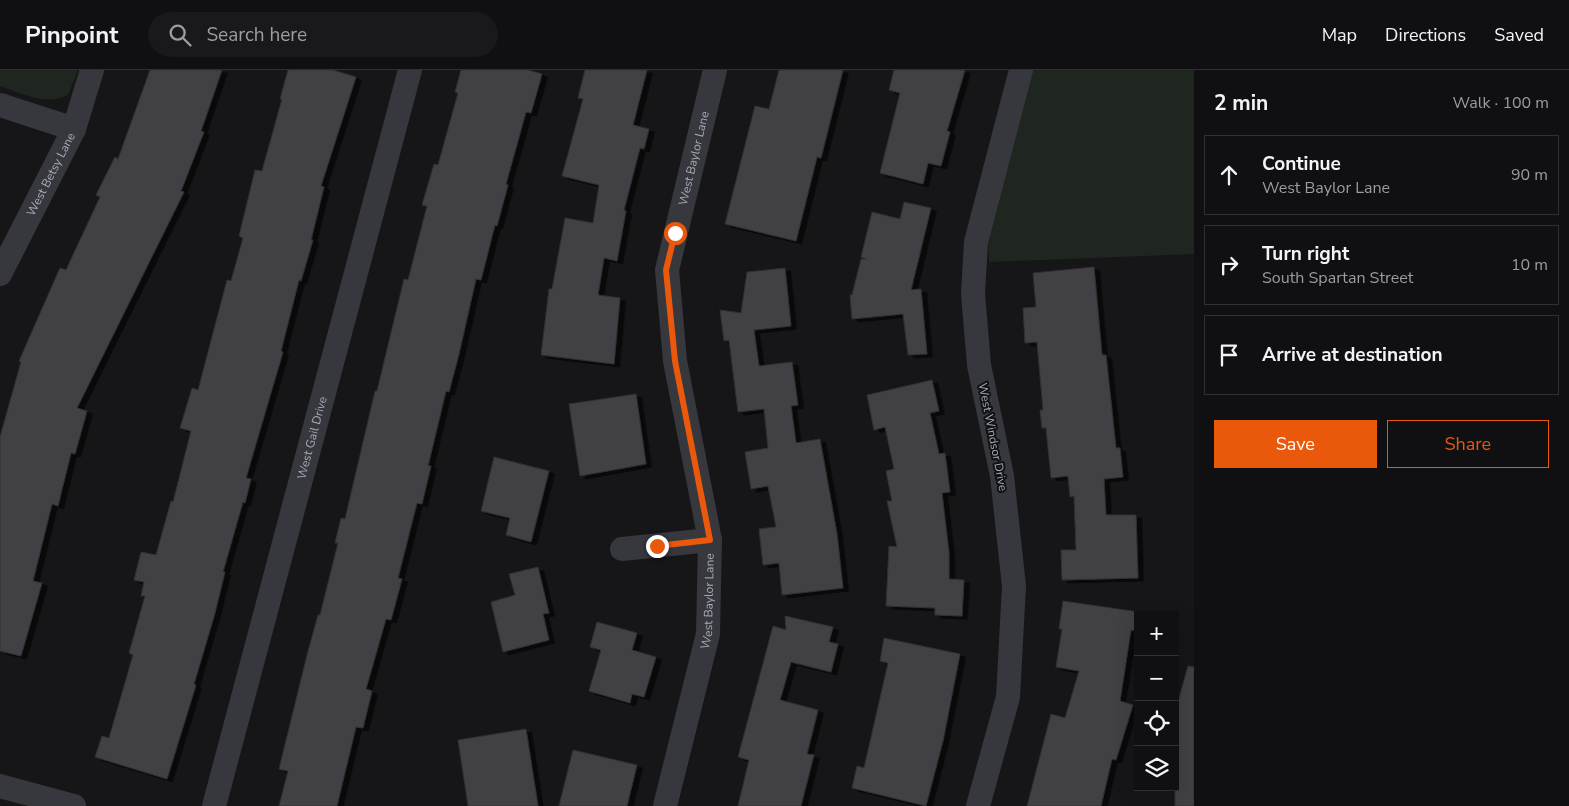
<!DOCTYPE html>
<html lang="en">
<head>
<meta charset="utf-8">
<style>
	:root { --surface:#101012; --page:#19191b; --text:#f1f3f6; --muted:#9c9d9f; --line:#303032; --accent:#ea580c }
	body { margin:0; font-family:"Nunito Sans",sans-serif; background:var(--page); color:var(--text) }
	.controls { position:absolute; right:15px; bottom:15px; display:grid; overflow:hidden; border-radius:0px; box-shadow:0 5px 20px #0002 }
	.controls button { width:45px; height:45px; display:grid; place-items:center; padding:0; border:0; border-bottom:1px solid var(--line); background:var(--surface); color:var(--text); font:25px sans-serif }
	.stop { position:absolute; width:15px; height:15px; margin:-11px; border:4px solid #ea580c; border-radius:50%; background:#fff }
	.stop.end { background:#ea580c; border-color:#fff; box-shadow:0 1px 5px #0008 }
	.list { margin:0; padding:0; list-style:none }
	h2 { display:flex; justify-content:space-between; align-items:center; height:65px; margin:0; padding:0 20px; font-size:21px }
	h2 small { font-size:16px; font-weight:400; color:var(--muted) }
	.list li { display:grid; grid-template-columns:32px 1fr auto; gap:15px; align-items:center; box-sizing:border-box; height:80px; margin:0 10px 10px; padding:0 10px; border:1px solid var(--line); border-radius:0px }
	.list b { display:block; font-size:19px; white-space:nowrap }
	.list p { margin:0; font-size:16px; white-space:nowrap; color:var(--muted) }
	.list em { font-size:16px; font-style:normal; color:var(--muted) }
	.actions { display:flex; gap:10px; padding:15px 20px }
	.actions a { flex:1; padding:11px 0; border:1px solid var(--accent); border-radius:0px; text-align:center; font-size:18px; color:var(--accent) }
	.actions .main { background:var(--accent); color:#fff }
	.icon { flex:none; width:28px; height:28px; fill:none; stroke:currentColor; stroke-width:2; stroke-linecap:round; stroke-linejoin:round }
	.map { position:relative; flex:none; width:1194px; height:736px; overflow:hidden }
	header { display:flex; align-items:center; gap:30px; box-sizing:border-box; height:70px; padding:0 25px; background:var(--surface); border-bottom:1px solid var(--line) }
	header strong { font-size:24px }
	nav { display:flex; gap:28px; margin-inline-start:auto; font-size:18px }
	.search { width:350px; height:45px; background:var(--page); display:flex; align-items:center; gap:12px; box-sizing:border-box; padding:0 18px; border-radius:28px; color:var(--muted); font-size:19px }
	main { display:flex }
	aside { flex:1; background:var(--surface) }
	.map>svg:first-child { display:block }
</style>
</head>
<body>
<header>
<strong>Pinpoint</strong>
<div class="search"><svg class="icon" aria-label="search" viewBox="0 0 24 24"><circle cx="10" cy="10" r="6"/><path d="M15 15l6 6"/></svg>Search here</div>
<nav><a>Map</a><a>Directions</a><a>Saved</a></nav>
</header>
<main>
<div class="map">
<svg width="1194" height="736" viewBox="0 0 1194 736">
	<defs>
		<filter id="shadow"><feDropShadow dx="5.5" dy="3" stdDeviation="0" flood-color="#0009"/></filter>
	</defs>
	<rect width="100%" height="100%" fill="#161618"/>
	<g fill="#1e261f">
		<path d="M0,0h78l-10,25c-24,11 -44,-1 -68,-9z"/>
		<path d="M1032,0h162v184l-205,8 -1,-25z"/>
	</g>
	<g fill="#404145" stroke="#303034" filter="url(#shadow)">
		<path d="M150,0h72l-21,61 3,1 -23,59 3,1 -107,216 10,3 -12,43 -4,-1 -13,53 -6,-2 -19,77 9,2 -21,73 -21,-5v-214l21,-75 -2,-1 41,-93 6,2 34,-73 -4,-2 19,-38 3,2z"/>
		<path d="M288,0h45l23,7 -35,109 3,1 -13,53h2l-12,41 -2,-1 -18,71 2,1 -37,126 5,1 -6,24 -2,-1 -20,70h2l-10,41 -21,71 2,1 -29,94 -72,-22 7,-21 7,2 24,-83 -4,-2 16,-57h-4l3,-14 -10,-2 7,-28 15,3 15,-54 2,1 18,-71 -11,-3 12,-40 6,2 29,-110 4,1 12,-43 -4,-2 16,-66 7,1 20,-72h-2z"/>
		<path d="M461,0h67l14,4 -11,39 -5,-1 -20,72 2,1 -11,41 -2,-1 -14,55 -5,-1 -17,75 -10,38 -3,-1 -18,75h3l-9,38 -5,-1 -19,75 4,1 -11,41 -5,-1 -20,70 6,2 -9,37 -7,-1 -19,79h-58l9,-35 -9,-2 28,-114 11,-40h2l18,-72h-3l6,-25 4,1 30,-128h2l27,-112 4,1 19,-74 -5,-1 12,-41 4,1 20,-72 -3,-1z"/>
		<path d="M585,0h62l-14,55 16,4 -5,20 -4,-1 -16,62 2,1 -9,50 -13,-3 -6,37 22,3 -6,66 -73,-9 8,-66h3l13,-71 28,5 6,-38 -37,-9 21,-77 -5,-1z"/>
		<path d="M779,0h64l-22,88 -4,-1 -21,84 -71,-17 30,-118 14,3z"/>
		<path d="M894,0h71l-18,61 3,1 -9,34 -13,-3 -5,21 -43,-11 20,-80 -11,-3z"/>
		<path d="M904,132l27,6 -20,82 10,-1 6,65 -19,1 -5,-41 -51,5 -2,-24h2l9,-36h5l-5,-2 11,-45 28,7z"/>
		<path d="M1094,197l8,88h4l10,93h4l3,29 -19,2 2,36h30l2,63 -76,2 -1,-30h15l-2,-54 -4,1 -2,-21 -17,2 -5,-50h-4l-2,-18h3l-6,-68 -12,1 -2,-35 13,-1 -3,-34z"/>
		<path d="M785,198l6,58 -37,4 5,36 33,-4 6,43 -7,1 5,37 24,-4 17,95 6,54 -61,7 -3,-32 -16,2 -4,-36 17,-2 -8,-41 -17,3 -6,-37 23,-4 -4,-39 -26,3 -9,-72 -5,1 -4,-31 21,3 6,-41z"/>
		<path d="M932,310l7,31 -9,2 9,41 6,-1 5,39 -8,1 7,60v26l15,1 -2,36 -27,-1v-7l-49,-2 3,-60 8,1 -10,-46h5l-6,-30 8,-2 -9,-42 -11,3 -7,-35z"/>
		<path d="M636,324l10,70 -66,12 -11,-72z"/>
		<path d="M494,387l55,14 -18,71 -25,-7 4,-17 -29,-7z"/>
		<path d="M538,497l11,46 -6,1 6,26 -46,12 -12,-50 24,-7 -6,-21z"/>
		<path d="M1063,531l76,11 -3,19 -5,-1 -11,71 13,4 -17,55 -4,-1 -11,47h-74l24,-92 14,4 14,-47 -23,-4 6,-38h-3z"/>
		<path d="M785,546l48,11 -4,15 9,2 -7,28 -40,-10 -11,38 38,10 -11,44 7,1 -13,51h-63l11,-46 -11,-3 35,-131 13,4z"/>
		<path d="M597,552l40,11 -5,17 24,7 -12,40 -12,-3 -2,9 -41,-12 12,-41 -11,-3z"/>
		<path d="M884,568l76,16 -17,87 -17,65 -74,-18 5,-22 7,2 24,-105 -8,-2z"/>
		<path d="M1188,596l6,1v139h-19v-93z"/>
		<path d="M526,659l12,77h-70l-10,-66z"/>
		<path d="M573,680l64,15 -10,41h-68z"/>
	</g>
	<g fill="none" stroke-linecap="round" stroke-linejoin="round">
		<g stroke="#37383d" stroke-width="24">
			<path d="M0,35l74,24"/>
			<path id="s1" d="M0,204l74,-145 18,-59"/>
			<path d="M622,479l88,-9"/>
			<path d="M0,716l74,20"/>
			<path id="s2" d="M214,736l196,-736"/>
			<path id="s3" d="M665,736l43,-172 2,-94 -35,-179 -8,-91 48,-200"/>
			<path d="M978,736l30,-109 6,-111 -12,-110 -23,-111 -6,-71 3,-52 45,-172"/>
		</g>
	</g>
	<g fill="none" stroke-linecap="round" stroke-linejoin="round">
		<path stroke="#ea580c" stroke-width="6" d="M657,476l53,-6 -35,-179 -9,-91 9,-37"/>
	</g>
	<g text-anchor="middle" stroke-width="4" stroke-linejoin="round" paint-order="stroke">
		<g font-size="12" fill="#a8adb8" stroke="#111113">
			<text dy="4" stroke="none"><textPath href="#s3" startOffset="660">West Baylor Lane</textPath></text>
			<text dy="4" stroke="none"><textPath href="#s1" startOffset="112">West Betsy Lane</textPath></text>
			<text transform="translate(993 367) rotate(79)" y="4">West Windsor Drive</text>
			<text dy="4" stroke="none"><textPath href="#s2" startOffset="381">West Gail Drive</textPath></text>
			<text dy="4" stroke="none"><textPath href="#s3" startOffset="210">West Baylor Lane</textPath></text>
		</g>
	</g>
</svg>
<div class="controls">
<button>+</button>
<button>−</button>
<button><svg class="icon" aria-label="locate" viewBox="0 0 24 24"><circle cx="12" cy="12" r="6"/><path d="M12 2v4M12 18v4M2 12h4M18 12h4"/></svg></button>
<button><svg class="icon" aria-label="layers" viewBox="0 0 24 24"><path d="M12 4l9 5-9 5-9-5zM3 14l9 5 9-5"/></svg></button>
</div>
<div class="stop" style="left:675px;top:163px"></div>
<div class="stop end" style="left:657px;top:476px"></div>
</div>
<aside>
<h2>2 min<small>Walk · 100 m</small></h2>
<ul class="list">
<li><svg class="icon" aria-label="ahead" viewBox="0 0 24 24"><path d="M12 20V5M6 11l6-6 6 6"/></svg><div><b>Continue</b><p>West Baylor Lane</p></div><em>90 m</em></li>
<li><svg class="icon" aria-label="right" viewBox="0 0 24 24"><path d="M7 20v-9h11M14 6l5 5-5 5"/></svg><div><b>Turn right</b><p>South Spartan Street</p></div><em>10 m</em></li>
<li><svg class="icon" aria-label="arrive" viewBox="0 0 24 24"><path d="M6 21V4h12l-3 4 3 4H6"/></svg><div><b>Arrive at destination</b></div></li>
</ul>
<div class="actions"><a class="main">Save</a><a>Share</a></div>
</aside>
</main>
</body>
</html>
